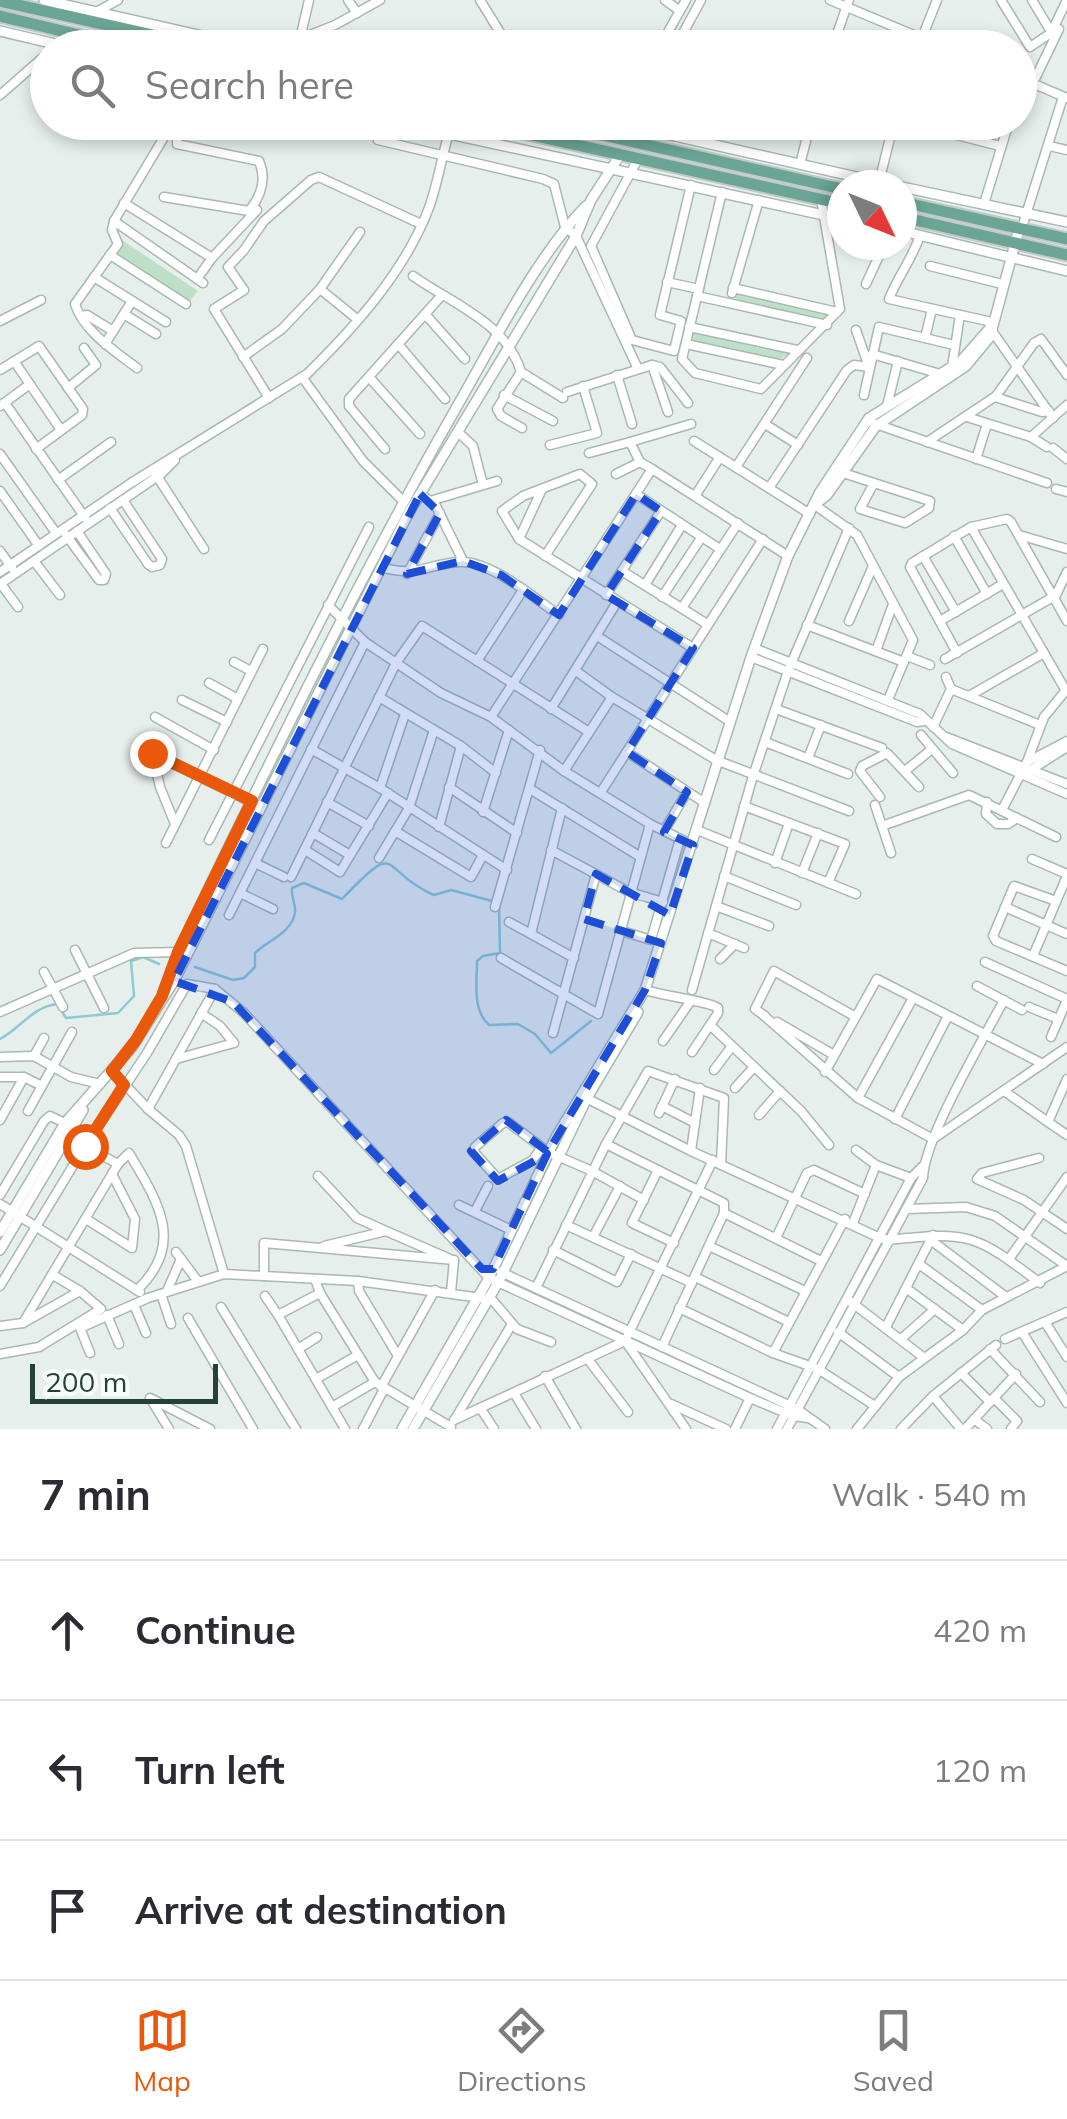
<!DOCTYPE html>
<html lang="en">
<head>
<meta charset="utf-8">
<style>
	:root { --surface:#fff; --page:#f2f2f3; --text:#2b2b33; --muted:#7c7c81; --line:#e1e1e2; --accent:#ea580c }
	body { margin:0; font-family:Mulish,sans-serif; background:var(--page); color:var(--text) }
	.compass { position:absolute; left:827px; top:170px; width:90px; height:90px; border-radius:50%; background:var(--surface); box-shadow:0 5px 15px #0003; rotate:133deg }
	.scale { position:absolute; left:30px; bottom:25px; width:188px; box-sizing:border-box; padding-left:10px; border:5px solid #24423a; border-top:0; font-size:28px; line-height:35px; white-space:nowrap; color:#24423a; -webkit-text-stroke:8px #f7fbf9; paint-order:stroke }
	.stop { position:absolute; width:30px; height:30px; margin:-22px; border:8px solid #ea580c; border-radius:50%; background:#fff }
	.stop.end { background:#ea580c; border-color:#fff; box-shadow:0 2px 10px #0008 }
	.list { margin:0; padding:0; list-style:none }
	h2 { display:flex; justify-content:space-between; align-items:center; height:130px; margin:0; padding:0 40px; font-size:42px }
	h2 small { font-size:32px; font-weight:400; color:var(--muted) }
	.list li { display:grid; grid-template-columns:65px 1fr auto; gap:30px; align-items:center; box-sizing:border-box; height:140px; padding:0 40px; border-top:2px solid var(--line) }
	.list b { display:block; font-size:38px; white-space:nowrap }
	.list em { font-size:32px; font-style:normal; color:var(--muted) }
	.icon { flex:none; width:55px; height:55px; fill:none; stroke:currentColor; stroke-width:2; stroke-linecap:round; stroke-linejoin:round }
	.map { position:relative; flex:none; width:1067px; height:1429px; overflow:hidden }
	.search { position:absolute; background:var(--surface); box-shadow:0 5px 15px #0003; left:30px; right:30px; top:30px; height:110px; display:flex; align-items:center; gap:25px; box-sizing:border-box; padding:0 35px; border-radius:55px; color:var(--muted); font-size:38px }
	.sheet { height:550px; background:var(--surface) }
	nav { display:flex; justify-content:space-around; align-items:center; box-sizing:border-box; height:140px; border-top:2px solid var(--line); background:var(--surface); font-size:28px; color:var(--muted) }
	nav a { display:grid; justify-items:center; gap:5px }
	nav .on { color:var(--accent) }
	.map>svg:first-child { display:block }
</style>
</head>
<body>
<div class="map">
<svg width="1067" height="1429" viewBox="0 0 1067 1429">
	<rect width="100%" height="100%" fill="#e6efeb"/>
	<g fill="#bfe0c8">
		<path d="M122,240l76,51 -10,12 -75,-49z"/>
		<path d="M736,292l97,22 -7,8 -91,-21z"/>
		<path d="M691,330l100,21 -10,8 -92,-18z"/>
	</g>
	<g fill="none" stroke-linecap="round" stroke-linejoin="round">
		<g stroke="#8ec9d4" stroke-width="2.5">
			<path d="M499,905l1,48 -17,3 -6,5c0,21 -5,49 12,64l29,-1 17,10 16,19 40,-32"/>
			<path d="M195,967l38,13 11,-2 11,-11v-14c12,-12 38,-21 40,-41 1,-7 -4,-15 -3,-24l12,-5 38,16c60,-63 36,-28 92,-4l17,-5 41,11"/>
			<path d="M0,1039c21,-11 32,-32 57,-35l9,14 52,-5 16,-17 -3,-35 12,-4 16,7"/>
		</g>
		<defs>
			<g id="minor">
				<path d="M348,0l9,13"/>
				<path d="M480,0l21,34"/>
				<path d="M665,0l15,11"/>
				<path d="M830,0l115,48"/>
				<path d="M1001,0l29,47 21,-14 16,-33"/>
				<path d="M1032,0l21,35"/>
				<path d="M98,11l20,-11"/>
				<path d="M300,39l9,-39"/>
				<path d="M292,48l8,-9 35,-14 45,-25"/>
				<path d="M659,48l27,-48"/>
				<path d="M675,48l26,-48"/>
				<path d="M832,48l17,-48"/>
				<path d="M918,48l19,-48"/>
				<path d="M1020,78l47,20"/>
				<path d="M1033,83l26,-54"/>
				<path d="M0,95l48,-42"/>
				<path d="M905,122l95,24"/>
				<path d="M378,140l165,39 11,5 11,43 11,9 62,133"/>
				<path d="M1049,146l18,4"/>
				<path d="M638,159l-47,87 41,94 42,11 7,-30 -21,-6 31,-130"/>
				<path d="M800,164l11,-42"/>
				<path d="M879,182l15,-60"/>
				<path d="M722,192l-40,167 13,14 66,16 79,-80 -19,-110"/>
				<path d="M164,197l85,14c12,-15 18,-31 10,-50l-82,-17v-8l8,-14"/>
				<path d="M124,203l88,55"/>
				<path d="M984,204l25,-82"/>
				<path d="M114,221l89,62"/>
				<path d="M1024,221l39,-124"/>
				<path d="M920,235c-7,23 -22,41 -31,64l103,23"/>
				<path d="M110,255l76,49"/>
				<path d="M930,266l72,18"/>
				<path d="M413,276c38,27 94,47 108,96l42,26"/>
				<path d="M94,277l72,45"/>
				<path d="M197,279l15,-21 45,-48"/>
				<path d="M667,282l32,7"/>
				<path d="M866,284l18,-39"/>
				<path d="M733,288l104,24"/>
				<path d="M732,293l27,-93"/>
				<path d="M697,296l130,29"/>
				<path d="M124,314l32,20"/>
				<path d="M425,314l40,45"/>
				<path d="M81,316l6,-1 26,16"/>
				<path d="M357,319l-37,-30 40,-57"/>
				<path d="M0,321l41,-21"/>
				<path d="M689,327l108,23"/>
				<path d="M990,328l63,90"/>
				<path d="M925,338l7,-29"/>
				<path d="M105,344l27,-43"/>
				<path d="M398,344l47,55"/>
				<path d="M686,344l97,21"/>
				<path d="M872,354l68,20"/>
				<path d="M243,357l39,-28 38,-40"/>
				<path d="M14,361l47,69"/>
				<path d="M652,365l16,47"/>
				<path d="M952,367l8,-52"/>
				<path d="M137,368c-21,-16 -54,-37 -62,-64l43,-60 -6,-14 2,-9 59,-99"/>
				<path d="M0,370l39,-24 44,63 -1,6 -46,34"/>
				<path d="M521,372l-24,37 4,7 21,12"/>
				<path d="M617,375l15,49"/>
				<path d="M302,377l61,84 40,40"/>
				<path d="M369,377l51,57"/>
				<path d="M68,388l28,-23 -12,-17"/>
				<path d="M567,392l85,-27 8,2 28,36"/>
				<path d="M504,395l49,26"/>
				<path d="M864,395l15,-68 75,18"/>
				<path d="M995,397l47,15 7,-1"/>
				<path d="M269,398l-55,-89 30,-19 -16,-23 16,-17 20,-29 47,-41 8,-3 102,47"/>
				<path d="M5,403l81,116"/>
				<path d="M0,406l30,-22"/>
				<path d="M887,406l11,-45"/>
				<path d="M967,417l64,20 36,-32"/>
				<path d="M867,421l180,62"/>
				<path d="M765,424l33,21"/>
				<path d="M459,433l14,13 10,39"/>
				<path d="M1031,437l16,10"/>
				<path d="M694,441l116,73"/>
				<path d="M630,442l61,-18"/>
				<path d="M927,442l69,-46 38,-53 7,-4 26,36"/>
				<path d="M550,445l47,-12 -14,-47"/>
				<path d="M1053,448l14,11"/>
				<path d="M385,449l-36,-43v-7l93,-104"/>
				<path d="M589,453l41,-11 10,20 12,7"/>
				<path d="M0,454l56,79"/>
				<path d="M976,459l11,-35"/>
				<path d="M736,467l71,-109"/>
				<path d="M155,473l49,76"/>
				<path d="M843,473l87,28 -1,7 -24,15 -45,-14 14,-26"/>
				<path d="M616,474l24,-12"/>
				<path d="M58,480l53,-38"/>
				<path d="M769,488l78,-118 7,-5 15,2 -13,-37"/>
				<path d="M1056,489l11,3"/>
				<path d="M0,491l39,55"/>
				<path d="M420,494l15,10 28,57"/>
				<path d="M636,494l84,55"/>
				<path d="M695,496l25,-39"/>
				<path d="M430,501l67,-20"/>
				<path d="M815,505l42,30 56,105 -25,60"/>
				<path d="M110,508l38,56 4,3 8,-2 2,-6 -39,-59"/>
				<path d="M971,527l95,164"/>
				<path d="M66,535l33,45h5l2,-6 -29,-43"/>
				<path d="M1019,535l48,14"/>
				<path d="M954,536l33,58"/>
				<path d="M519,539l23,-50"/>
				<path d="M0,551l12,17"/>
				<path d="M545,556l47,-72 -12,-10 -57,22 -21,15 17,28 174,109"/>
				<path d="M923,556l33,56"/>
				<path d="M34,561l26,34"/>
				<path d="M381,567c37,11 45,-3 79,-5 30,-2 74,36 99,53"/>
				<path d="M622,571l85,53"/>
				<path d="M0,572l131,-89 176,-109c48,-47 100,-105 123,-169 9,-27 13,-55 22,-83"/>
				<path d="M407,574l33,-61"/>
				<path d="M0,584l161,-110 14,-14"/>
				<path d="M1,584l17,23"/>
				<path d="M645,585l37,-60"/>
				<path d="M606,595l55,-84"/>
				<path d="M662,597l39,-59"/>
				<path d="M1054,599l13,-27"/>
				<path d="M328,605l37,37 76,51 50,24 73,54 86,53 43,21"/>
				<path d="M682,608l56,-85"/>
				<path d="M849,621l24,-55"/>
				<path d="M940,621l63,-37"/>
				<path d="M807,625l97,37"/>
				<path d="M597,636l132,85"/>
				<path d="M754,648l166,66 32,30 115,50"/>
				<path d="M876,651l17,-47"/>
				<path d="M957,653l-47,-86 2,-4 59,-36 36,-8 4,3 56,99"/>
				<path d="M907,656l23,9"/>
				<path d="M751,657l166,65 8,-1"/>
				<path d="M945,659l108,-62"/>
				<path d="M477,661l46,-71"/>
				<path d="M234,662l17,9"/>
				<path d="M576,671l36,26 104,63 133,51"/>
				<path d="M209,683l29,16"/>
				<path d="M951,689l89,36"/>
				<path d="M969,696l75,-43"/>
				<path d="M379,697l82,49 35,27"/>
				<path d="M182,700l45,22"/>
				<path d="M551,709l66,-107"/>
				<path d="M776,709l106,39"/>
				<path d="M155,717l59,33"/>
				<path d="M491,717l161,-248 136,87"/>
				<path d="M933,727l18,-38 -5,-12"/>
				<path d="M921,735l32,38"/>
				<path d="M946,737l121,47"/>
				<path d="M765,742l83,32"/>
				<path d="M138,746l14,7"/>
				<path d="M311,749l69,39 127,82"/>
				<path d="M627,752l78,51"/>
				<path d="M808,758l13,-33"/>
				<path d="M1027,762l40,-21"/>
				<path d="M564,771l48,-74"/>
				<path d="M905,771l27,-22"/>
				<path d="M1029,771l38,-24"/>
				<path d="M449,787l68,46"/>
				<path d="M380,788l25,-74"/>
				<path d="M530,789l109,67"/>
				<path d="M601,792l162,-253"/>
				<path d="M880,797l-20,-26 2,-5 25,-13 32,34"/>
				<path d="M327,802l42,24"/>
				<path d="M987,802l-1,12 11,10h11l9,-6"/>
				<path d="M875,805l16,48"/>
				<path d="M744,806l101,38 -17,39"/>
				<path d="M562,808l-31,126 43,24"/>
				<path d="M1002,810l25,-48 17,-45 23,-28"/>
				<path d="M483,812l26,-82"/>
				<path d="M175,824l-15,-37 -8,-34 109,54"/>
				<path d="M882,826l87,-31 87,42"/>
				<path d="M439,827l22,-81"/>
				<path d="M697,830l159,64"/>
				<path d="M395,831l76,46 12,-22"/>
				<path d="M664,831l23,-39"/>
				<path d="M313,833l37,22"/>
				<path d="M209,840l160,-313"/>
				<path d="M166,843l97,-194"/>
				<path d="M305,850l35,22 48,-79"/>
				<path d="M551,850l78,42 34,10"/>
				<path d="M379,858l30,-50 25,-78"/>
				<path d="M1032,859l35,15"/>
				<path d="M255,863l29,14"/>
				<path d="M775,863l14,-40"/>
				<path d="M802,873l16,-40"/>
				<path d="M724,876l72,29"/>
				<path d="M291,877l105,-214 26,-37 167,106"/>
				<path d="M240,893l33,16"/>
				<path d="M1056,901l-42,-15 -21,50 3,5 71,30"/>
				<path d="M716,906l53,20"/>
				<path d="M495,907l45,-157"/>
				<path d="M1005,907l62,27"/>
				<path d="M229,915l136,-273"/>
				<path d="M509,922l22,12"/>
				<path d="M619,930l32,10 29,-101"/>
				<path d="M708,933l36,15"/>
				<path d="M75,950l29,58"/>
				<path d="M1033,956l34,-80"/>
				<path d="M501,958l97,56 52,-190"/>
				<path d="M720,959l15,-15"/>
				<path d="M985,962l82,37"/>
				<path d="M44,972l19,35"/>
				<path d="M977,986l45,24"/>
				<path d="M645,990c15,5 66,12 73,18v5l-26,39"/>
				<path d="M692,990l61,-214 35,-105 61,-143"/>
				<path d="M1029,1007l29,12"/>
				<path d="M0,1012l134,-59 44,-1"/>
				<path d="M762,1014l96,84 75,41 134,-92"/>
				<path d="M765,1016l-10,-7 19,-38 80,45"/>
				<path d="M777,1022l57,33"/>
				<path d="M710,1025l91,86 28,34"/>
				<path d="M553,1033l43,-159"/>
				<path d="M1051,1037l16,-37"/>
				<path d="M663,1041l27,-39"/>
				<path d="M34,1056l10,-18"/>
				<path d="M0,1057l34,-1 37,21 29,7"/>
				<path d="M176,1059l58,-16 -14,-17 -19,-13"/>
				<path d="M714,1070l18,-24"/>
				<path d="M112,1071l36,38 31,26 7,11 38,128"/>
				<path d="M825,1072l52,-93 166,85"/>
				<path d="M0,1077h24l18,9"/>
				<path d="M735,1088l19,-21"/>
				<path d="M1004,1091l44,31 19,-43"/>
				<path d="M584,1097l107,54 189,87 9,2c81,-9 86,-6 151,43"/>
				<path d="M858,1098l55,-100"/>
				<path d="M662,1106l33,17"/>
				<path d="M148,1109l67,-120"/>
				<path d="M28,1111l44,-79"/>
				<path d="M659,1113l16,-34"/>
				<path d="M759,1115l21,-24"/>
				<path d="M895,1119l53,-103"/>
				<path d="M0,1120l24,-43"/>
				<path d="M1048,1122l19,13"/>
				<path d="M606,1144l118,59v10l-62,134"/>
				<path d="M85,1146l33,18"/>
				<path d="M541,1148l-8,12 -35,19 -24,-27 1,-5 28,-24 5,-1 40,30 44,19 52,29"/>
				<path d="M856,1150l20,15 35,13"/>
				<path d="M691,1151l9,-63"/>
				<path d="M1039,1158l-57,15 -5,6 47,21 43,29"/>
				<path d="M658,1170l-26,53 42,20"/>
				<path d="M318,1176l39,42 29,13"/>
				<path d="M0,1195l44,-74 6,-5 15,7"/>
				<path d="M0,1204l140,88"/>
				<path d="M459,1205l52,25"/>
				<path d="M907,1209l59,-2 29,9 72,50"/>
				<path d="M475,1211l13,-25"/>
				<path d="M724,1213l97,48"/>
				<path d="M86,1219l46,29 3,-29 -23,-45"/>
				<path d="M853,1223l23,-58"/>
				<path d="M566,1225l126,58"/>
				<path d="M593,1237l27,-51"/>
				<path d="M776,1238l31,-65 7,-3 51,24"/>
				<path d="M932,1241l74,56"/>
				<path d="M324,1246l62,-15 62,27"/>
				<path d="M709,1246l96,45"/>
				<path d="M553,1250l64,32 14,-28"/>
				<path d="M176,1252l21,28"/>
				<path d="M1009,1259l58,-82"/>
				<path d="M919,1264l63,46"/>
				<path d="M501,1272l296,137 28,20"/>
				<path d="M264,1276v-33l190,17 -3,32"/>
				<path d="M695,1277l94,45"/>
				<path d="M315,1279l5,14 55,89 76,45"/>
				<path d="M358,1281l1,10 39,65"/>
				<path d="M0,1286l85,-140 62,-93 40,-69 28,5 29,24 245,265 261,120 43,18 15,2"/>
				<path d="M536,1288l70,-144 42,-73 76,27 -3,66"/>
				<path d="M906,1288l57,42"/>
				<path d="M167,1291l14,-32"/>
				<path d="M320,1293l-42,22 67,114"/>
				<path d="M161,1294l10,30"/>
				<path d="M265,1296l13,19"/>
				<path d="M489,1296l28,33 34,13"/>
				<path d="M851,1302l72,55"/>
				<path d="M134,1305l12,28"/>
				<path d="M221,1307l75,122"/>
				<path d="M679,1308l94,45 45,16 57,37"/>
				<path d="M107,1315l12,29"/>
				<path d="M188,1318l65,111"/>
				<path d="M1045,1322l22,35"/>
				<path d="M23,1323l95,-159 11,-11c29,49 57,91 8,137"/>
				<path d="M0,1326l23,-3 57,-32"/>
				<path d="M886,1327l47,-92"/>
				<path d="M838,1332l61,45"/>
				<path d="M1022,1332l45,71"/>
				<path d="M901,1339l34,-30"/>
				<path d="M1005,1339l62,-27"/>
				<path d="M628,1345l58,84"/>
				<path d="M298,1349l19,-12"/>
				<path d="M990,1349l50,53"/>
				<path d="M90,1353l-10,-25 68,-30 76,-24 134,7 123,17"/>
				<path d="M773,1353l72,-134"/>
				<path d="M0,1354l39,-7 62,-38 -21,-18 -27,-16"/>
				<path d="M587,1358l41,54"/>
				<path d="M961,1373l29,29"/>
				<path d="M545,1376l31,53"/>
				<path d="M316,1379l42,-24"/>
				<path d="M381,1387l54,-97"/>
				<path d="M514,1393l22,36"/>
				<path d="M933,1396l28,33"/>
				<path d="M994,1398l23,23 -6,8"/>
				<path d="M671,1404l55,25"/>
				<path d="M332,1407l43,-25"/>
				<path d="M481,1409l13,20"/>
				<path d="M455,1419l57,-95"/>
				<path d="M974,1419l13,10"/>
				<path d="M454,1420l171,-79 88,-181"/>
				<path d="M169,1429l-19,-31 60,31"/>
				<path d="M363,1429l21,-40"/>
				<path d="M735,1429l15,-31"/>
				<path d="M777,1429l134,-251 12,-12"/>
				<path d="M787,1429l136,-251c1,-40 60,-138 81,-178"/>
				<path d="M857,1429l42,-52 64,-47 19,-20 85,-44"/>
				<path d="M901,1429l32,-33 63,-51"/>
				<path d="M965,1429l51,-55"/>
			</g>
			<g id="tertiary">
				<path d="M44,0l211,48"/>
				<path d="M0,31l72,17"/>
				<path d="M394,122l448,97"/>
				<path d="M596,122l79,14 217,49"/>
				<path d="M902,187l165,35"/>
				<path d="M902,231l165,40"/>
				<path d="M818,502l9,-7 49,-69 90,-60 24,-29 29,-108"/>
				<path d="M163,992l15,-40c88,-183 176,-365 277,-542 37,-64 80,-152 131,-204"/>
				<path d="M0,1232l65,-109 67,-76 42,-66 234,-467 168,-278 15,-36 29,-45"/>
				<path d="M0,1250l83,-140"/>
				<path d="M402,1429l87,-151 67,-141 89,-147 106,-333 37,-101 32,-64 49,-74 92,-57 29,-33"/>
				<path d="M413,1429l86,-148 88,-183 51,-86"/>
			</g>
			<g id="primary">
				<path d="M0,1l210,47"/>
				<path d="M0,16l133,32"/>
				<path d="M474,122l368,82"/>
				<path d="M545,122l297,67"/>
				<path d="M902,202l165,37"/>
				<path d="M902,217l165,38"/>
			</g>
		</defs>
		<use href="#minor" stroke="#a8b8b2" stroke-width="11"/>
		<use href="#tertiary" stroke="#a8b8b2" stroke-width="12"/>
		<use href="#primary" stroke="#c2cac8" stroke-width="15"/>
		<use href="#minor" stroke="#fff" stroke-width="8"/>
		<use href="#tertiary" stroke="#fff" stroke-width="9"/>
		<use href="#primary" stroke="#6aa596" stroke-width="11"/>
	</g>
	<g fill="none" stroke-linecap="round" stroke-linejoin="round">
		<path stroke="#ea580c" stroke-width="12" d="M85,1146l39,-61 -12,-14 24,-31 26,-44 16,-44 74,-151 -100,-48"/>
	</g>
	<path fill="#1d4ed8" fill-opacity="0.2" stroke="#1d4ed8" stroke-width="8" stroke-dasharray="20 12" stroke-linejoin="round" d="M420,494l20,19 -33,61 56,-13 38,14 58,40 77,-121 25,17 -55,84 87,53 -66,104 60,40 -23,40 29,13 -23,70 -74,-41 -12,45 77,24 -16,47 -97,162 -42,-32 -35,31 27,30 49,-27 -54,115h-11l-249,-267 -59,-21z"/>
</svg>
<svg class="compass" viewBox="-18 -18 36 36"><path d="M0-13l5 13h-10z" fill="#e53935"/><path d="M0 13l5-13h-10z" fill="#7c7c81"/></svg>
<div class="scale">200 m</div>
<div class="stop" style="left:85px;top:1146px"></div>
<div class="stop end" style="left:152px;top:753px"></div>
<div class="search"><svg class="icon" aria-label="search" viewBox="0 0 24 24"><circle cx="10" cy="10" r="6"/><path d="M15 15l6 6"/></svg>Search here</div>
</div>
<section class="sheet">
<h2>7 min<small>Walk · 540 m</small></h2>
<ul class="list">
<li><svg class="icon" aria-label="ahead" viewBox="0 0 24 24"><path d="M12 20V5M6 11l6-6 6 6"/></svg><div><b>Continue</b></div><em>420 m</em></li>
<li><svg class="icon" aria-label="left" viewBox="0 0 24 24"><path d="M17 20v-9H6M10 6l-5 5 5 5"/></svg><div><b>Turn left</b></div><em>120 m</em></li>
<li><svg class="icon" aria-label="arrive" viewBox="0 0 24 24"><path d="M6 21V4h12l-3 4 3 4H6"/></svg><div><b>Arrive at destination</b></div></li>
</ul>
</section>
<nav>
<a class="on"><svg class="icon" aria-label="map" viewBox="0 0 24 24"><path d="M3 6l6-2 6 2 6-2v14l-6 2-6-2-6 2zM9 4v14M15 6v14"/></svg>Map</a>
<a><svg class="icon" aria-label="directions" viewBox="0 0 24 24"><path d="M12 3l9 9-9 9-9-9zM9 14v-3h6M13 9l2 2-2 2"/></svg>Directions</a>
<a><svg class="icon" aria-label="saved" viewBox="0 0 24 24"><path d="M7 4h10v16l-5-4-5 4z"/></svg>Saved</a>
</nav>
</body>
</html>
